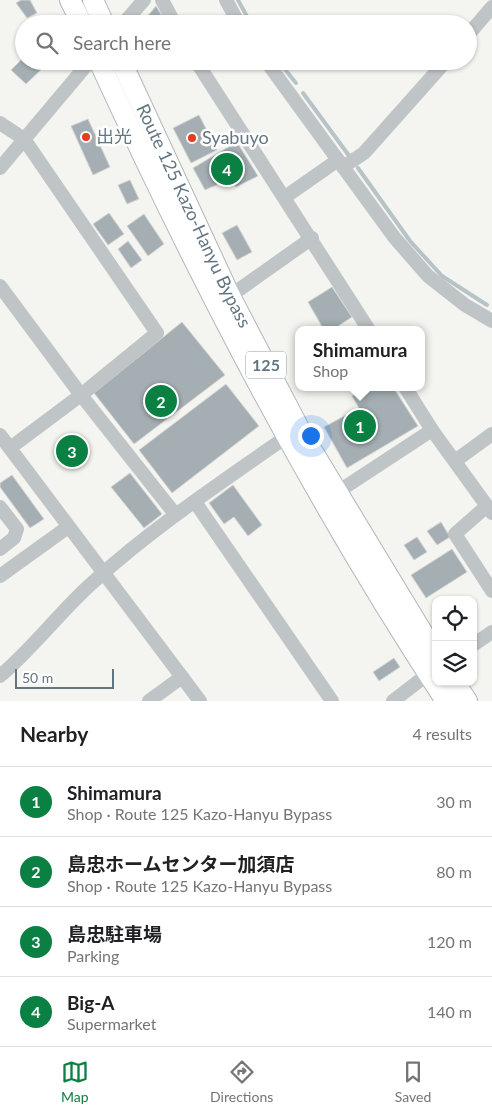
<!DOCTYPE html>
<html lang="en">
<head>
<meta charset="utf-8">
<style>
	:root { --surface:#fff; --page:#f6f6f6; --text:#202124; --muted:#757577; --line:#e0e0e0; --accent:#0b8043 }
	body { margin:0; font-family:Lato,"Noto Sans JP",sans-serif; background:var(--page); color:var(--text) }
	.controls { position:absolute; right:15px; bottom:15px; display:grid; overflow:hidden; border-radius:10px; box-shadow:0 1px 4px #0004 }
	.controls button { width:45px; height:45px; display:grid; place-items:center; padding:0; border:0; border-bottom:1px solid var(--line); background:var(--surface); color:var(--text); font:25px sans-serif }
	.scale { position:absolute; left:15px; bottom:12px; width:99px; box-sizing:border-box; padding-left:5px; border:2px solid #627681; border-top:0; font-size:14px; line-height:18px; white-space:nowrap; color:#627681; -webkit-text-stroke:4px #fff; paint-order:stroke }
	.you { position:absolute; left:310px; top:435px; width:18px; height:18px; margin:-12px; border:4px solid #fff; border-radius:50%; background:#1a73e8; box-shadow:0 0 0 8px #1a73e833 }
	.badge { display:grid; place-items:center; width:32px; height:32px; border-radius:50%; background:var(--accent); color:#fff; font-size:16px; font-weight:700 }
	.pin { position:absolute; translate:-50% -50%; border:2px solid #fff; box-shadow:0 1px 5px #0006 }
	.popup { position:absolute; left:295px; top:326px; width:130px; height:65px; box-sizing:border-box; display:grid; place-content:center; border-radius:10px; background:var(--surface); filter:drop-shadow(0 1px 4px #0005); font-size:16px; white-space:nowrap; color:var(--muted) }
	.popup b { font-size:19px; color:var(--text) }
	.popup::after { content:''; position:absolute; left:50%; top:100%; margin-left:-10px; border:10px solid transparent; border-top-color:var(--surface) }
	.list { margin:0; padding:0; list-style:none }
	h2 { display:flex; justify-content:space-between; align-items:center; height:65px; margin:0; padding:0 20px; font-size:21px }
	h2 small { font-size:16px; font-weight:400; color:var(--muted) }
	.list li { display:grid; grid-template-columns:32px 1fr auto; gap:15px; align-items:center; box-sizing:border-box; height:70px; padding:0 20px; border-top:1px solid var(--line) }
	.list b { display:block; font-size:19px; white-space:nowrap }
	.list p { margin:0; font-size:16px; white-space:nowrap; color:var(--muted) }
	.list em { font-size:16px; font-style:normal; color:var(--muted) }
	.icon { flex:none; width:28px; height:28px; fill:none; stroke:currentColor; stroke-width:2; stroke-linecap:round; stroke-linejoin:round }
	.map { position:relative; flex:none; width:492px; height:701px; overflow:hidden }
	.search { position:absolute; background:var(--surface); box-shadow:0 1px 4px #0004; left:15px; right:15px; top:15px; height:55px; display:flex; align-items:center; gap:12px; box-sizing:border-box; padding:0 18px; border-radius:28px; color:var(--muted); font-size:19px }
	.sheet { height:345px; background:var(--surface) }
	nav { display:flex; justify-content:space-around; align-items:center; box-sizing:border-box; height:70px; border-top:1px solid var(--line); background:var(--surface); font-size:14px; color:var(--muted) }
	nav a { display:grid; justify-items:center; gap:2px }
	nav .on { color:var(--accent) }
	.map>svg:first-child { display:block }
</style>
</head>
<body>
<div class="map">
<svg width="492" height="701" viewBox="0 0 492 701">
	<rect width="100%" height="100%" fill="#f4f4f0"/>
	<g fill="none" stroke-linecap="round" stroke-linejoin="round">
		<g stroke="#b6c4c7" stroke-width="4">
			<path d="M238,0l12,22"/>
			<path d="M278,61l18,22"/>
			<path d="M303,93l47,64"/>
			<path d="M358,168l52,73 32,35 45,29"/>
		</g>
	</g>
	<g fill="#a5afb3" stroke="#d5d5d3">
		<path d="M21,0h9l7,13 -10,5 -11,-15z"/>
		<path d="M156,6l11,18h-18l-3,-6z"/>
		<path d="M24,57v4h21l2,3 -21,20 -15,-14z"/>
		<path d="M199,115l18,35 -26,13 -18,-35z"/>
		<path d="M88,119l22,48 -17,8 -22,-49z"/>
		<path d="M237,142l21,34 -22,11 -6,-8 -25,11 -12,-22z"/>
		<path d="M130,180l9,19 -12,5 -9,-19z"/>
		<path d="M109,213l15,21 -16,11 -15,-21z"/>
		<path d="M144,214l20,30 -16,12 -21,-30z"/>
		<path d="M237,225l15,27 -15,8 -15,-27z"/>
		<path d="M128,241l14,19 -11,8 -13,-19z"/>
		<path d="M332,287l20,30 -20,13h-8l-16,-28z"/>
		<path d="M182,322l43,53 -91,69 -40,-51z"/>
		<path d="M226,384l33,42 -87,67 -33,-43z"/>
		<path d="M365,387h28l25,39 -71,42 -23,-41 35,-19 -7,-12z"/>
		<path d="M130,473l32,41 -18,14 -33,-41z"/>
		<path d="M12,475l32,44 -14,9 -30,-41v-4z"/>
		<path d="M233,485l29,40 -14,11 -14,-19 -10,7 -15,-21z"/>
		<path d="M441,522l9,15 -13,8 -10,-14z"/>
		<path d="M417,537l10,15 -13,8 -10,-15z"/>
		<path d="M452,549l15,23 -41,26 -15,-23z"/>
		<path d="M394,658l6,9 -21,14 -6,-9z"/>
	</g>
	<g fill="none" stroke-linecap="round" stroke-linejoin="round">
		<defs>
			<g id="highway">
				<path d="M70,0l12,24"/>
				<path d="M93,0l11,24"/>
				<path d="M99,61c101,221 213,437 347,640"/>
				<path id="s1" d="M121,61l109,235 72,138 134,221"/>
				<path d="M454,682l13,19"/>
			</g>
		</defs>
		<use href="#highway" stroke="#b2b6b8" stroke-width="22"/>
		<g stroke="#bfc4c6" stroke-width="14">
			<path d="M162,0l13,24"/>
			<path d="M226,0l13,24"/>
			<path d="M123,24l21,-24"/>
			<path d="M468,35l24,-28"/>
			<path d="M196,61l173,269"/>
			<path d="M266,61l128,176 34,39 37,29 27,16"/>
			<path d="M0,123l24,16 133,194 -76,62 -71,53"/>
			<path d="M343,167l21,-14 82,-92"/>
			<path d="M0,168l90,-107"/>
			<path d="M285,197l53,-37"/>
			<path d="M0,286l81,109 94,119"/>
			<path d="M230,296l82,-58"/>
			<path d="M405,387l27,43 60,83"/>
			<path d="M0,435l200,266"/>
			<path d="M455,461l37,-27"/>
			<path d="M336,493l96,-63"/>
			<path d="M195,502l137,199"/>
			<path d="M487,506l-32,28 37,57"/>
			<path d="M0,507l17,22 -3,9 -14,11"/>
			<path d="M0,576l68,-49"/>
			<path d="M473,645l19,-13"/>
			<path d="M0,676c33,-28 59,-63 91,-92 60,-55 128,-100 195,-147"/>
			<path d="M149,701l33,-24"/>
			<path d="M393,701l35,-27"/>
		</g>
		<use href="#highway" stroke="#fff" stroke-width="20"/>
	</g>
	<g fill="#e43d20" stroke="#fff" stroke-width="2">
		<circle cx="86" cy="137" r="5"/>
		<circle cx="192" cy="138" r="5"/>
	</g>
	<g text-anchor="middle" stroke-width="5" stroke-linejoin="round" paint-order="stroke">
		<rect fill="#fff" stroke="#919fa7" stroke-width="1" x="246" y="351.5" width="40" height="27" rx="4"/>
		<g font-size="16" font-weight="bold" fill="#627681">
			<text x="266" y="371">125</text>
		</g>
		<g font-size="18" fill="#627681" stroke="#fff" text-anchor="start">
			<text x="96" y="143">出光</text>
			<text x="202" y="144">Syabuyo</text>
		</g>
		<g font-size="18" fill="#627681" stroke="#fff">
			<text dy="6" stroke="none"><textPath href="#s1" startOffset="171">Route 125 Kazo-Hanyu Bypass</textPath></text>
		</g>
	</g>
</svg>
<div class="controls">
<button><svg class="icon" aria-label="locate" viewBox="0 0 24 24"><circle cx="12" cy="12" r="6"/><path d="M12 2v4M12 18v4M2 12h4M18 12h4"/></svg></button>
<button><svg class="icon" aria-label="layers" viewBox="0 0 24 24"><path d="M12 4l9 5-9 5-9-5zM3 14l9 5 9-5"/></svg></button>
</div>
<div class="scale">50 m</div>
<div class="you"></div>
<div class="pin badge" style="left:360px;top:426px">1</div>
<div class="popup"><b>Shimamura</b>Shop</div>
<div class="pin badge" style="left:161px;top:401px">2</div>
<div class="pin badge" style="left:72px;top:451px">3</div>
<div class="pin badge" style="left:227px;top:169px">4</div>
<div class="search"><svg class="icon" aria-label="search" viewBox="0 0 24 24"><circle cx="10" cy="10" r="6"/><path d="M15 15l6 6"/></svg>Search here</div>
</div>
<section class="sheet">
<h2>Nearby<small>4 results</small></h2>
<ul class="list">
<li><span class="badge">1</span><div><b>Shimamura</b><p>Shop · Route 125 Kazo-Hanyu Bypass</p></div><em>30 m</em></li>
<li><span class="badge">2</span><div><b>島忠ホームセンター加須店</b><p>Shop · Route 125 Kazo-Hanyu Bypass</p></div><em>80 m</em></li>
<li><span class="badge">3</span><div><b>島忠駐車場</b><p>Parking</p></div><em>120 m</em></li>
<li><span class="badge">4</span><div><b>Big-A</b><p>Supermarket</p></div><em>140 m</em></li>
</ul>
</section>
<nav>
<a class="on"><svg class="icon" aria-label="map" viewBox="0 0 24 24"><path d="M3 6l6-2 6 2 6-2v14l-6 2-6-2-6 2zM9 4v14M15 6v14"/></svg>Map</a>
<a><svg class="icon" aria-label="directions" viewBox="0 0 24 24"><path d="M12 3l9 9-9 9-9-9zM9 14v-3h6M13 9l2 2-2 2"/></svg>Directions</a>
<a><svg class="icon" aria-label="saved" viewBox="0 0 24 24"><path d="M7 4h10v16l-5-4-5 4z"/></svg>Saved</a>
</nav>
</body>
</html>
